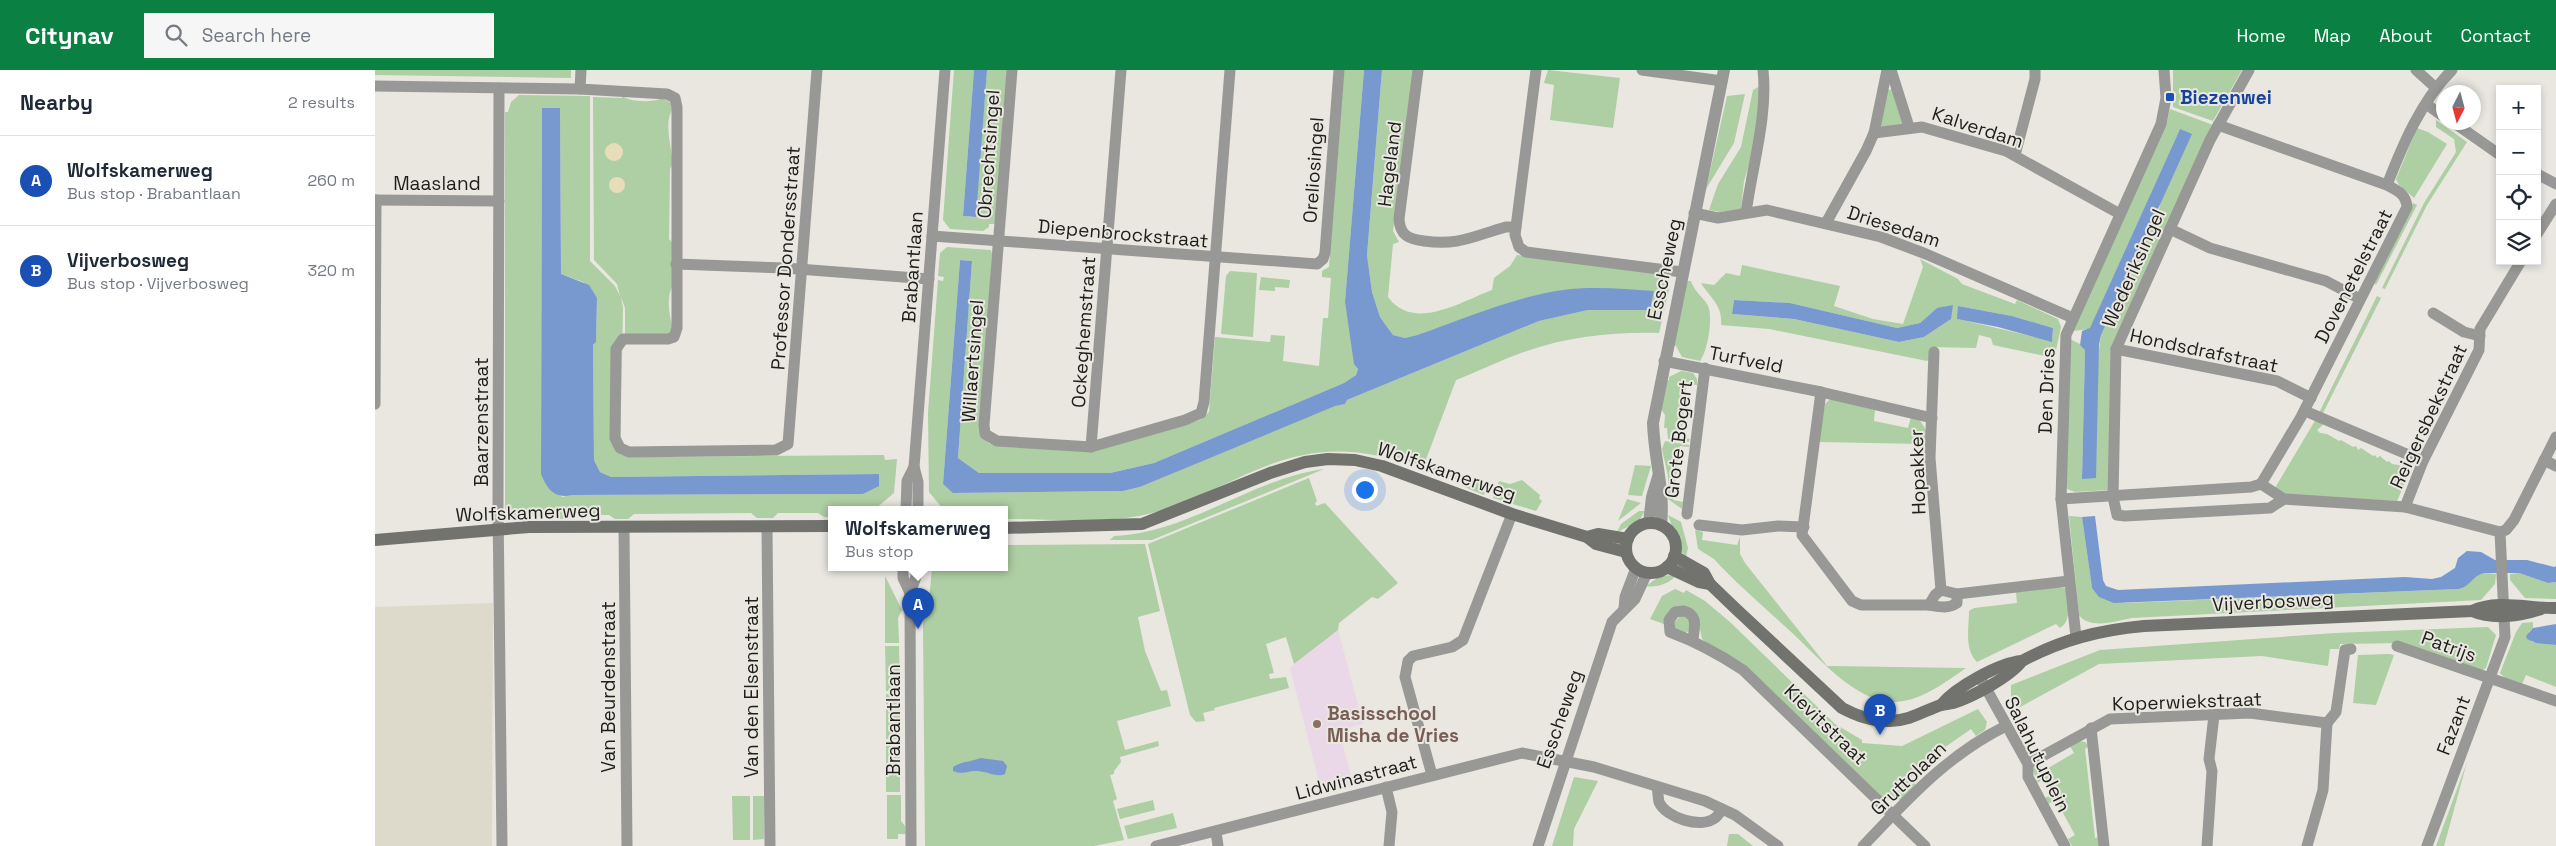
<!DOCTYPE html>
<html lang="en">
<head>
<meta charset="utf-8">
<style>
	:root { --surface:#fff; --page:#f6f6f7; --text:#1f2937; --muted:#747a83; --line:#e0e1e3; --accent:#0b8043 }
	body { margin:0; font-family:"Space Grotesk",sans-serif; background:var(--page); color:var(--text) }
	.controls { position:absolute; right:15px; top:15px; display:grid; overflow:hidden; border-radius:0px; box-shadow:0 2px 8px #0003 }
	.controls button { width:45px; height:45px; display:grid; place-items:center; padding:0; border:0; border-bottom:1px solid var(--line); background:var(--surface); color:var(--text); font:25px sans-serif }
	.compass { position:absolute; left:2061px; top:15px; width:45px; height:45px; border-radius:50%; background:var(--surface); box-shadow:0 2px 8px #0003; rotate:186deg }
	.you { position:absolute; left:989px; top:419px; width:18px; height:18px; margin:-12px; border:4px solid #fff; border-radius:50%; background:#1a73e8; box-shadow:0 0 0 8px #1a73e833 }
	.badge { display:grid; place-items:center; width:32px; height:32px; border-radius:50%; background:var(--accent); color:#fff; font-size:16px; font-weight:700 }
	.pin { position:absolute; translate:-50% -41px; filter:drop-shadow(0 1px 2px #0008) }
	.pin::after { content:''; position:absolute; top:26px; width:18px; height:15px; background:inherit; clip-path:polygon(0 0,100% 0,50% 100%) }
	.popup { position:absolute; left:453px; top:436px; width:180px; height:65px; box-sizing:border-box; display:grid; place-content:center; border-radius:0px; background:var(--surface); filter:drop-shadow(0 1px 4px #0005); font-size:16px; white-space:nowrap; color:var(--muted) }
	.popup b { font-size:19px; color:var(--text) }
	.popup::after { content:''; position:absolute; left:50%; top:100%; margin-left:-10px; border:10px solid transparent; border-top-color:var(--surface) }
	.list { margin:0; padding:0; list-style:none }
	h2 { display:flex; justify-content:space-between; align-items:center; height:65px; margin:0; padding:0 20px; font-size:21px }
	h2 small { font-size:16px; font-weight:400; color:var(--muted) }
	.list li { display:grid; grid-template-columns:32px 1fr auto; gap:15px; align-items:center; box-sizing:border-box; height:90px; padding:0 20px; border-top:1px solid var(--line) }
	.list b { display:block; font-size:19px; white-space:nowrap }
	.list p { margin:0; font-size:16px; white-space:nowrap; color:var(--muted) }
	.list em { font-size:16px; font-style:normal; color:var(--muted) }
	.icon { flex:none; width:28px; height:28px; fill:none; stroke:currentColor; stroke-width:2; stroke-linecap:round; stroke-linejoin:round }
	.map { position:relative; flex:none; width:2181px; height:776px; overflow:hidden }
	header { display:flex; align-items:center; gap:30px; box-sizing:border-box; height:70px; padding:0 25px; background:var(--accent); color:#fff }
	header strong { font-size:24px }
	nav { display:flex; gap:28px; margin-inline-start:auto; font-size:18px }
	.search { width:350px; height:45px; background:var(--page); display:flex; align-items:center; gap:12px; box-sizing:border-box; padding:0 18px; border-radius:0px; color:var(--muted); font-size:19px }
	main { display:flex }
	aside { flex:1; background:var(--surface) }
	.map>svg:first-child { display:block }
</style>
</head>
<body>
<header>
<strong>Citynav</strong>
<div class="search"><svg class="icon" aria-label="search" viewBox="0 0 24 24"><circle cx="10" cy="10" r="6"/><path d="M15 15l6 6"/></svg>Search here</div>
<nav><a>Home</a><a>Map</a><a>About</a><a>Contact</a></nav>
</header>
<main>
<aside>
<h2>Nearby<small>2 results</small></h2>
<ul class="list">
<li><span class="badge" style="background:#1a4fb4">A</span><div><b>Wolfskamerweg</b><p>Bus stop · Brabantlaan</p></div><em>260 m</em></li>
<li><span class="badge" style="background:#1a4fb4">B</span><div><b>Vijverbosweg</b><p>Bus stop · Vijverbosweg</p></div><em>320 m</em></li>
</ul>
</aside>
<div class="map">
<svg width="2181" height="776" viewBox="0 0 2181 776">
	<rect width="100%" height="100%" fill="#e9e7e0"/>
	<path fill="#dddacc" d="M118,533l-1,243h-117v-239z"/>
	<path fill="#ead7e7" d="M963,560l25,94 -24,6 14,54 -31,9 -32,-125z"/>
	<g fill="#aecea3" fill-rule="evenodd">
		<path d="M0,0h196v8l-196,-3z"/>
		<path d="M579,0h20l-11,146 12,1 12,-147h20l-12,154h-6v3l-6,4 -33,-2 -7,-9z"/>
		<path d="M969,0h20l-19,232 10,62 3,5 -2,6 -12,8 -190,80 -44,10h-131l-21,-15 14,-197 -12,-1 -17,224 11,9 169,-2 17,-4 195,-82 10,-1 2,-4 192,-79 49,-11h62l4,-19 -160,18 -77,26 -12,3 -12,-3 -13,-18 -8,-25 -5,-37 15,-185h31l-20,161 6,11 -6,2 -5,53c26,35 72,5 104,-7l2,-12 16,-12 7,-11 144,19v5h5l4,6 -11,48c-45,-1 -88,3 -132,18 -24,8 -47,20 -71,29l-31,82 62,24 -3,9 -22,-9 -3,-6 -69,-25 -7,-2 -4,3c-97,-21 -146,36 -231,58 -40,10 -101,5 -144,5v-9h-60l-15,-18 -1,-79 10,-133 5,1 1,-4 -6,-1 2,-23 7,-6 44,3 1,4 -11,182 9,8 103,8 107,-32 9,-8 6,-75 55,5 1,-7 14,1 -2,25 36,5 4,-48h5l3,-40 -9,-1v-6l7,-4z"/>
		<path d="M1173,0l72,8 -7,50 -63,-8 4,-35 -10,-2z"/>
		<path d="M1798,0h69l-29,51 -40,-14z"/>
		<path d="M1385,16l-6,64 -10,31 -3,28 -21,3 -11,-2 9,-26 23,-37 12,-57z"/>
		<path d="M1517,19l11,37 -25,2 10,-38z"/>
		<path d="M1370,24l-11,49 -28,46 21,-93z"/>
		<path d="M144,25l71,1v165l25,25 5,10 -3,-12 -23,-24 -1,-163 29,1v-2c9,6 30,7 40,2l9,5 2,6c-10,13 -1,40 0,55l-3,5 -1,70 4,4v42c-7,11 -4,31 0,42l-4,7h-44v-26l-4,-11 2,11 -3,146 8,3 256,-2 1,5 12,-1 -3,34 -19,16 -43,1v7h-8l-6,-4h-40l-5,5h-16l-6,-5 -117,1 -6,5h-13l-6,-4h-41l-6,4 -30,-4 -23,1v-6l-4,-1v-397h3l3,-10zM167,38l18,1 1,165 22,8 14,16 -1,44 -3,3 1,115 6,12 11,5 268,-3v11l-16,9 -292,1 -9,2 -21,-23z"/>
		<path d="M1795,39l43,16 -98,216 -7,149 -33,2 -8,-3 -1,-3 4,-147 12,6 3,5 -3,129 19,-144 58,-126 21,-80 -90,200 -17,2 94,-210z"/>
		<path d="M2061,50l31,22 -40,63 -42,84 -3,-1 42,-85 32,-51 -2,-13 -18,-12z"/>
		<path d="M2042,58l11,4 19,12 -33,54 -15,-13 -3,-6z"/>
		<path d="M2038,133l4,2 -41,80 -2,-2z"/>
		<path d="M1545,189l38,20 4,5 53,20 2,-4 41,19 3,8 -5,23h-11v6l-52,-11 -2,-7 -12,-3 -3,13 -45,-1 -1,11 -3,3 -158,-32 -48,-4c2,-20 -11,-27 -20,-42l13,2 12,-12 14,3 2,-11 98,21 -6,20 39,13 30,5 20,-57zM1359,230l56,3 107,25 23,-5 17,-15 14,11 -27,18 -25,5 -105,-23 -62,-5zM1583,236l54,10 41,12 -1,13 -94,-22z"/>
		<path d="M855,201l27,2 -4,64 -32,-3 5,-58z"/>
		<path d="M886,207l29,3 -1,8 -14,-1v4l-16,-1z"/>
		<path d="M1312,211h4c3,10 10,14 16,23 7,10 1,47 -7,57l-18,-4 -6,-11 -3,-1z"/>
		<path d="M2002,226l4,2 -59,117 -3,-2z"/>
		<path d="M1306,301l12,2 4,6v6l-9,-1 -2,4 -5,50 9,1 -1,3 -21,-3 -1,-11h-3l1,-13 -4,-6 4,-29h4v-3z"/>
		<path d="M1455,329l45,11 -1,11 34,7 3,-11 8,2 9,14 -3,11 -108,-2 8,-38z"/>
		<path d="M1941,349l9,4 -8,7 3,3 7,1 12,7 2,-1 12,7 3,-1 2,4 3,-2 12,8 2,-1 2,3 3,-2 7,6 2,-1 3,3 7,1 3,3 8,-6 3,2 -16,37 -111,-6 -11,-7z"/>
		<path d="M1290,371l24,4v2l-9,-1 -7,54 10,2 -1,7 -14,-10v-23l-6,-27z"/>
		<path d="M1260,395l16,1 -9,30 -14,-1z"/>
		<path d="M949,399l-172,71h-42l4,-4c75,-3 137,-57 210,-67z"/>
		<path d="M934,408l8,23 -2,2 1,3 9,-3 73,80 -20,16 -6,-2 -33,26 -1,7 -44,34 -8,-27 -20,7 8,29 -5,1 1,5 16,-2 3,11 -75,20 1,2 -12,3 2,8 -9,1 -6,-7 -42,-171z"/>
		<path d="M1147,410l18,15 -1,3 3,3 -6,10 -43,-13 6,-17 11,3z"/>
		<path d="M1252,429l14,4 -23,18z"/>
		<path d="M1264,441h6l-7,11 -21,10 4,-8z"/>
		<path d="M1293,445l13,7 7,26 -2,9 -5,-6z"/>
		<path d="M1694,446l13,1 10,71 33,15 334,-14c10,-2 11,-12 20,-15 5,-2 12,0 17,0l-1,10 -14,16 -349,18c-16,3 -42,12 -53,-3z"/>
		<path d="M1320,460l8,2 -1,8 35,5 3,-8v17l5,9 82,103 139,2c-20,14 -47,34 -72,34 -40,0 -77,-47 -105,-72 -25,-23 -52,-46 -75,-71l-16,-10z"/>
		<path d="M770,474l15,67 -22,6 7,34 16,40 6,-1 4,16 -54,15 8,29 33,-9 1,5 -39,11 1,5 -7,9v3l-4,1 7,24 -4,2 11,39 -30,6h-169l-2,-222 1,-12 5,-11 3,-33h72v-23z"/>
		<path d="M2144,503l29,10 8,-1v17l-31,-1 -15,-18v-6z"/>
		<path d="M1301,505c-6,9 -21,13 -30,11l14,-10z"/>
		<path d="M510,506l17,34 -4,8 1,25h-14z"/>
		<path d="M1682,517l9,1c1,14 7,31 -6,40l-4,-4 -79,38c-13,-13 -8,-34 -8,-51l5,-3 43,-5 -1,-11z"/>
		<path d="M1300,519l9,4 2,-3 19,11 25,21 105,102 27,16v3l40,3 76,-37 9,13 -2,8 -9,6 -5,-7 -40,28 -21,21 6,7 -14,15 -16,-2 -2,2 -182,-161 -5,-25 -9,-7 -24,17 -14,-5 12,-23z"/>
		<path d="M1307,545l7,3v13l-4,2 -10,-3 -1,-8z"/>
		<path d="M2158,552v6l-4,4 3,10 24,3v42l-30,-12 -4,9 -17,-6 -5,-5 16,-41 6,-9z"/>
		<path d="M2113,557l8,8 -10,33 -7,4 -77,-29 -62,1 -1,5h-9l-2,17 -66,-10 -163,8 -88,48v-27l89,-35 235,-17z"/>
		<path d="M510,576h14l1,45h-14z"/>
		<path d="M2014,584l5,1 -18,50 -23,-2 5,-48z"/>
		<rect x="511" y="624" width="14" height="45"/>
		<path d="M1703,671l7,1 4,4 -4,3 10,89 6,-1v9h-29l-4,-7 7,-4 -19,-35 -8,4 -3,-6 8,-4 -9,-15 -7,4 -4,-14 5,-6 5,8 31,-18 -4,-7z"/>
		<rect x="511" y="672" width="14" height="50"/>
		<path d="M2092,692l-23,84h-8z"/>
		<path d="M1199,707l24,4 -24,48 -1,17h-21z"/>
		<path d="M512,725h14v26l4,5 1,8h-8v5h-11z"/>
		<path d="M357,726h18v44h-17z"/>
		<path d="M378,726h11v43l-11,1z"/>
		<path d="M778,730l2,10 -35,9 -3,-10z"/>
		<path d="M798,743l4,15 -49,11 -4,-13z"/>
		<path d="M1354,764h9l15,12h-26z"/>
	</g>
	<g fill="#e7deb9">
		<circle cx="239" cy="82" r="9"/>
		<circle cx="242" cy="115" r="8"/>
	</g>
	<g fill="#7899cf">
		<path d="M599,0h13l-11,147 -13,-1z"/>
		<path d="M989,0h18l-15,185 5,37 8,25 13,18 12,3 12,-3c47,-16 96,-38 146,-45 30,-4 61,-1 91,1l-4,19h-62l-49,11 -192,79 -2,4 -10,2 -195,81 -17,4 -170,2 -10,-9 17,-224 12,1 -14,197 21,15h131l44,-10 190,-80 12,-8 2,-6 -4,-5 -9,-62z"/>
		<path d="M167,38h18l1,166 28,11 8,13 -1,44 -3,3 1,115 6,12 11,5 268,-3v12l-16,8 -291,1c-18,4 -25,-6 -31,-21z"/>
		<path d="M1805,59l12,5 -91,201 -2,10 -3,133 -14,1 3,-129 -5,-5 2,-14 8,-3z"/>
		<path d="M1359,230l56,3 107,25 23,-5 17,-15 16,-3 -2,14 -27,18 -25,5 -105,-23 -62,-5z"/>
		<path d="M1583,236l54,10 41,12 -1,14 -54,-15 -41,-8z"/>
		<path d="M1720,446l8,64 3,6 12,4 287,-13 27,2 9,-2 14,-9 3,-10 9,-7 14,1 14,8h32l27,7 2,-1v16l-8,1 -29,-10h-35c-11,2 -14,14 -25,16l-345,14 -15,-6 -7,-9 -10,-71z"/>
		<path d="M2181,554v21l-20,-2 -9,-4 -1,-3 7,-8z"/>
		<path d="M606,688l22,3 4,5 -2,8c-8,4 -19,-3 -28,-3 -11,0 -14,4 -24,0v-4c9,-6 18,-5 28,-9z"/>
	</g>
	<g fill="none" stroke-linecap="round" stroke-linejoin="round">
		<g stroke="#989996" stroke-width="11">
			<path d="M206,0l-1,19 87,5 8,4 2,9v221l-3,9 -6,2h-45l-7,10 -1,89 5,10 9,4 147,-2 12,-6 29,-374"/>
			<path d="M637,0l-28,355 1,9 12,7 94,6 94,-27 16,-7 3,-11 26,-332"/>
			<path d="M1043,0l-19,149c1,16 9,20 25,22 35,5 49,-5 82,-14h10"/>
			<path d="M1161,0l-21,165 4,12 7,5 156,20"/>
			<path d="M1267,0l80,11"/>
			<path d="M1516,0l18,57"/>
			<path d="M1874,0l-39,70 -94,209 -3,148 4,18 8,1 145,-8 14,-9"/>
			<path d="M2041,0l20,18"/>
			<path d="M0,16l205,3"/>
			<path d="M124,18l-1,420 4,338"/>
			<path d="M2051,34l17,12"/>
			<path d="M2078,52l47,33"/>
			<path d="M1843,55l169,60"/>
			<path d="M1499,63l48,-6 84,24 114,63"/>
			<path d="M1640,85l20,-76v-9"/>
			<path d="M2162,104l19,10"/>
			<path d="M0,130l124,1"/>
			<path d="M1319,143l24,5 49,-8 114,27 45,17 147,64"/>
			<path d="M1371,143c6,-46 22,-97 17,-143"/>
			<path d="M1451,153l40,-72 8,-18 13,-63"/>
			<path d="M1795,159l40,19 116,33 34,18"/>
			<path d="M2162,164l19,-30"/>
			<path d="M557,166l385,28 6,-5 2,-6 14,-183"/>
			<path d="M301,194l109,4 144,11"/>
			<path d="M2058,243l31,19 16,4"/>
			<path d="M1741,279l161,32 34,17"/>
			<path d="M1559,282l-4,106 11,132"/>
			<path d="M1289,291l157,31 111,26"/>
			<path d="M1446,322l-19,143 50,66 9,4h68l6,-10 6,-5 16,4 112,-13"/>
			<path d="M0,334l1,-204"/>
			<path d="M1930,341l118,50"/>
			<path d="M716,377l30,-377"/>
			<path d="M2169,390l12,6"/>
			<path d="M1886,414l40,-67 106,-210c-1,-13 -9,-16 -20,-22 16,-41 34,-84 65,-115"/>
			<path d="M1686,429l190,-12 10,-3 23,15 121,8 95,25"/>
			<path d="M2030,437l18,-46 56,-111 1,-21 41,-68"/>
			<path d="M531,440l1,-29 7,-14"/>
			<path d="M543,440v-28l-4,-15 31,-397"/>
			<path d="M1312,444l18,-146"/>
			<path d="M1324,455l43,5 36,-4 26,1"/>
			<path d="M392,457l3,319"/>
			<path d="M249,458l3,318"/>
			<path d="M528,498v10l7,15"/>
			<path d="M1554,535c11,2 19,4 28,-2v-9"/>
			<path d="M1249,539l1,-12 11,-29"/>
			<path d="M1701,567l-15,-138 5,-164 95,-211 5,-26 -2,-28"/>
			<path d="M1318,570c1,-12 6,-25 -9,-29l-9,1 -6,8 1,12c27,10 49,22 73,38l182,176"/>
			<path d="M2022,576l159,55"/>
			<path d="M1607,611l46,83v13l37,69"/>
			<path d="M1952,653l9,-11 9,-62 6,-1"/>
			<path d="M1716,658l13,118"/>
			<path d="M1653,694l82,-45 140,-6 77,10"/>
			<path d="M1057,705l-27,-98 3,-16 5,-5 39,-9 11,-7 49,-126"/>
			<path d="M1011,717l6,25 -3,34"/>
			<path d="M1282,717c1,4 1,11 2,15 7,16 42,27 56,16 3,-2 5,-6 7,-9"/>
			<path d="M841,762l2,14"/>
			<path d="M536,776l-1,-253 6,-16v-9"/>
			<path d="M781,776l366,-93 72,14 111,34 30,14 43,31"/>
			<path d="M1163,776l74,-224 23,-23 12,-26"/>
			<path d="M1488,776c45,-47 84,-91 143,-120"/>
			<path d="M1832,776l5,-75 -3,-12 5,-44"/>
			<path d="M1932,776l16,-56 4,-67"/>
			<path d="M2052,776l78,-209 -5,-105 6,-2 8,-10 42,-83"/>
		</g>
		<g stroke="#989996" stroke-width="12">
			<path d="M1274,453l3,-26 6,-20"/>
			<path d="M1286,455c4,-34 -7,-67 -8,-102l71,-353"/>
		</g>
		<g stroke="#72736f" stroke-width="12">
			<circle cx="1276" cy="478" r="25"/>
			<path d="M629,458l138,-4 128,-51 35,-11 23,-3 27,1 27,6 130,48 75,23 9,7 30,8"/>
			<path d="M1212,467l11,-3 30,5"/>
			<path d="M0,470l154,-13 303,-1"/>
			<path d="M1299,486l30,17 6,11 25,24 107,100c15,8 31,14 48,13 22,-1 33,-10 51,-16 4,-1 8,-1 12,-2 19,-6 57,-26 69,-42"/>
			<path d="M1292,497l32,15 11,2"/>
			<path d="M2097,541c21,9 48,5 69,-2"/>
			<path d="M1566,635c15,-18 58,-42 81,-44 39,-21 77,-31 122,-35l328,-15c27,-12 56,-2 84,-3"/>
		</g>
	</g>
	<rect fill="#1a4fb4" stroke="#e9e7e0" stroke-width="2" x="1790" y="22" width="10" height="10" rx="2.5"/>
	<circle fill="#8d6e63" stroke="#e9e7e0" stroke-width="2" cx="942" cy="654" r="5"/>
	<g text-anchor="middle" stroke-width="4" stroke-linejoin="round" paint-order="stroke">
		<g font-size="19" font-weight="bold" fill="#164399" stroke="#e9e7e0" text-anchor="start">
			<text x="1805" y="34">Biezenwei</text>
		</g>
		<g font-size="19" fill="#1e1e1b" stroke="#e9e7e0">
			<text transform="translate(1603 57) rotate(18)" y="7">Kalverdam</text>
			<text transform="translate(613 84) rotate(-86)" y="7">Obrechtsingel</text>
			<text transform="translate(1014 94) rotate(-83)" y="7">Hageland</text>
			<text transform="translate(938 100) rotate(-86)" y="7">Oreliosingel</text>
			<text x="62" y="120">Maasland</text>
			<text transform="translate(1519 156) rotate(18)" y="7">Driesedam</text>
			<text transform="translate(748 163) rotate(5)" y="7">Diepenbrockstraat</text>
			<text transform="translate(410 188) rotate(-86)" y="7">Professor Dondersstraat</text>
			<text transform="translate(537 197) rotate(-86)" y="7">Brabantlaan</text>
			<text transform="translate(1758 198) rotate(-66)" y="7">Wederiksingel</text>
			<text transform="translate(1289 199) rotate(-78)" y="7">Esscheweg</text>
			<text transform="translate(1978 206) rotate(-63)" y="7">Dovenetelstraat</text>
			<text transform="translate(708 262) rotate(-86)" y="7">Ockeghemstraat</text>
			<text transform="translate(1829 280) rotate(12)" y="7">Hondsdrafstraat</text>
			<text transform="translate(1371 289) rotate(11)" y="7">Turfveld</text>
			<text transform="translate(597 291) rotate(-86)" y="7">Willaertsingel</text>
			<text transform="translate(1671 321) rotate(-88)" y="7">Den Dries</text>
			<text transform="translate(2053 346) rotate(-65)" y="7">Reigersbekstraat</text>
			<text transform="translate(106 352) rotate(-90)" y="7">Baarzenstraat</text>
			<text transform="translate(1303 369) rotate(-83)" y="7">Grote Bogert</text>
			<text transform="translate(1072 401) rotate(19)" y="7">Wolfskamerweg</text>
			<text transform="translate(1542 402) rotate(-92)" y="7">Hopakker</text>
			<text transform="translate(153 442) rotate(-2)" y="7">Wolfskamerweg</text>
			<text transform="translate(1898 531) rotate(-3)" y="7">Vijverbosweg</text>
			<text transform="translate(2074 576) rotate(20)" y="7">Patrijs</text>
			<text transform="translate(233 617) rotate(-90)" y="7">Van Beurdenstraat</text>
			<text transform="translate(376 617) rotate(-90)" y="7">Van den Elsenstraat</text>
			<text transform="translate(1812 631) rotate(-2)" y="7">Koperwiekstraat</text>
			<text transform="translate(1184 649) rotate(-71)" y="7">Esscheweg</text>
			<text transform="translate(518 650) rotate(-90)" y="7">Brabantlaan</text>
			<text transform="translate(1451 654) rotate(44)" y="7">Kievitstraat</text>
			<text transform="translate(2078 655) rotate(-69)" y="7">Fazant</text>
			<text transform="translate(1663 684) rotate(64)" y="7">Salahutuplein</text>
			<text transform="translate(981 707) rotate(-15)" y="7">Lidwinastraat</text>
			<text transform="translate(1533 708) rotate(-44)" y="7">Gruttolaan</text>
		</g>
		<g font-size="19" font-weight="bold" fill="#785e54" stroke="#e9e7e0" text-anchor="start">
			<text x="952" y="650">Basisschool<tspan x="952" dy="22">Misha de Vries</tspan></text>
		</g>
	</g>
</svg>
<div class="controls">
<button>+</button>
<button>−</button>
<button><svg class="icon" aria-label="locate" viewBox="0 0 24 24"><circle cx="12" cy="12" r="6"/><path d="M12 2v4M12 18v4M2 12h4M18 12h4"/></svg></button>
<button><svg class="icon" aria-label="layers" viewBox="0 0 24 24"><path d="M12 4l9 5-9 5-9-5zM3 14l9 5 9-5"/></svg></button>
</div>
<svg class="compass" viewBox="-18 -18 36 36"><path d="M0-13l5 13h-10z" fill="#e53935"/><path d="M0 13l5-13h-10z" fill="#747a83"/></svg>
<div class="you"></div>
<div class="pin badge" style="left:543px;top:559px;background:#1a4fb4">A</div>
<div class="popup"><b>Wolfskamerweg</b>Bus stop</div>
<div class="pin badge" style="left:1505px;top:665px;background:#1a4fb4">B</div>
</div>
</main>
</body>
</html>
